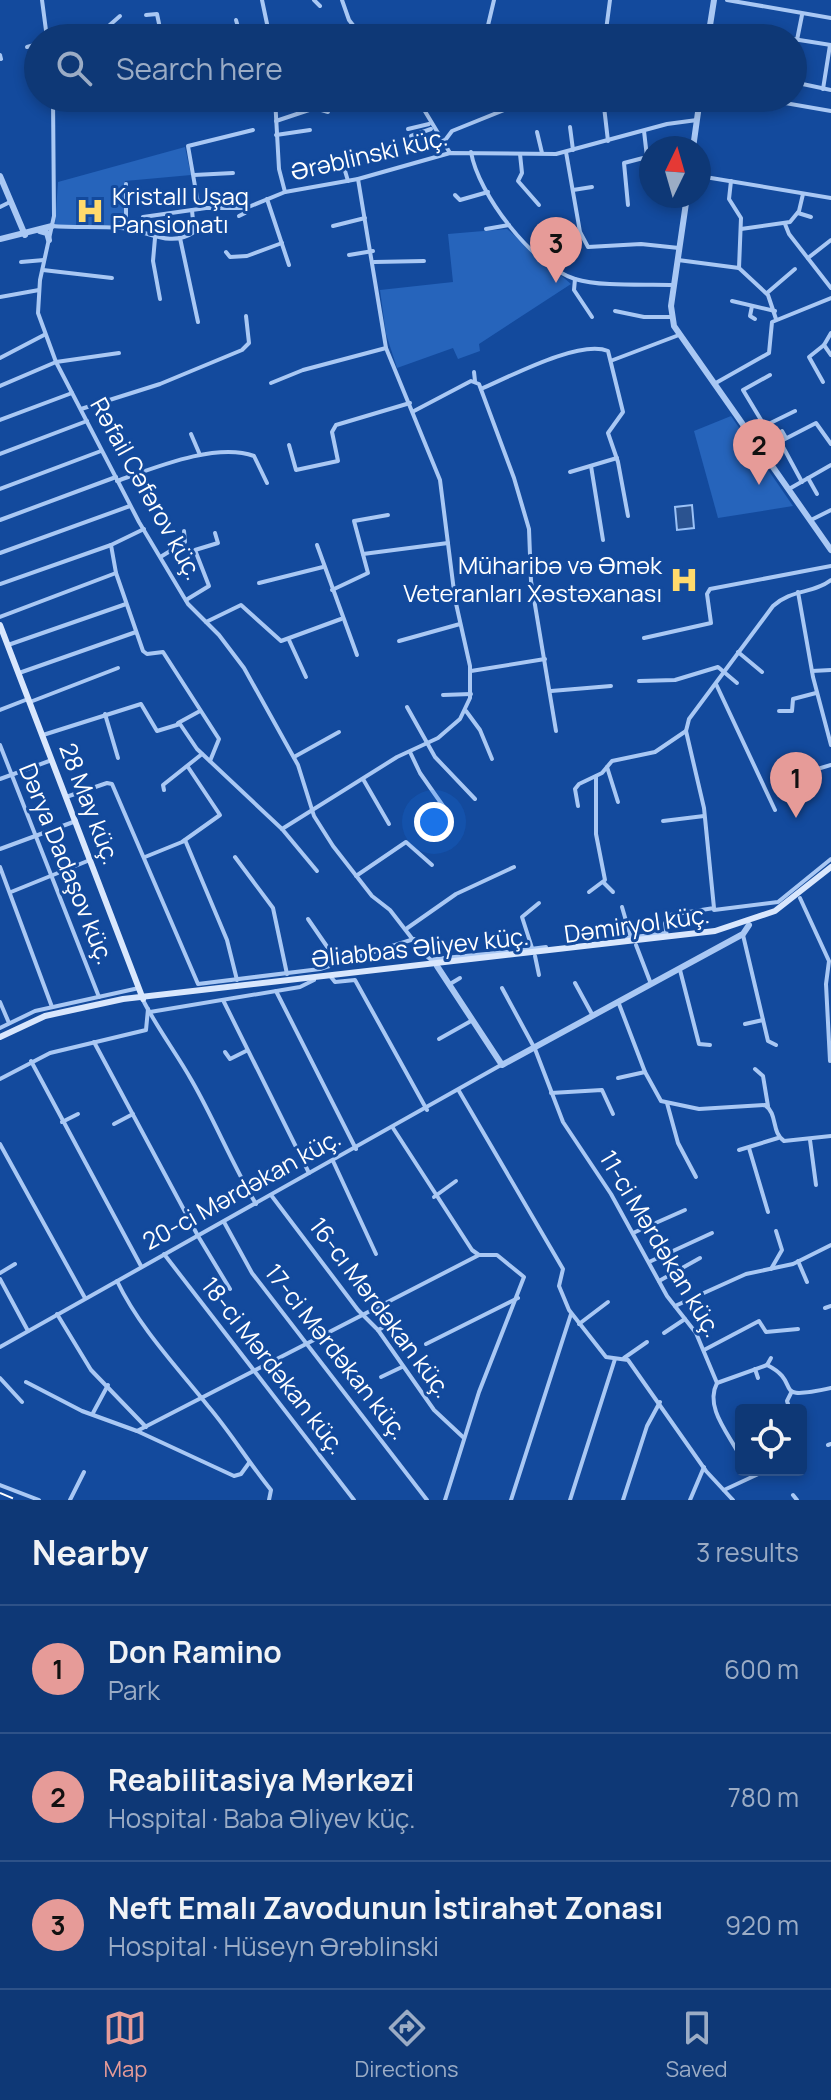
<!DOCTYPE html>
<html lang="en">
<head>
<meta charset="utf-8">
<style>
	:root { --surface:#0e3876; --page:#1c437e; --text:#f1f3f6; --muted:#9bacc5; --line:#2e5288; --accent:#e69b98 }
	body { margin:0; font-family:Manrope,sans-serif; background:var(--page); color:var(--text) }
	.controls { position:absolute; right:24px; bottom:24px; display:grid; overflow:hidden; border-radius:8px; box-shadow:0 4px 12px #0003 }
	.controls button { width:72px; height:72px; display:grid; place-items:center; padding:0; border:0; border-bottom:2px solid var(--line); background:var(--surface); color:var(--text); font:40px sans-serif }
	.compass { position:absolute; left:639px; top:136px; width:72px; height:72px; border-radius:50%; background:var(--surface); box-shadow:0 4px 12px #0003; rotate:5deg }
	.you { position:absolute; left:434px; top:822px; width:28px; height:28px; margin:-20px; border:6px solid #fff; border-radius:50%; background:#1a73e8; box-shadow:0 0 0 12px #1a73e833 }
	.badge { display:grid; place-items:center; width:52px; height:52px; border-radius:50%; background:var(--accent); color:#111; font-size:26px; font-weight:700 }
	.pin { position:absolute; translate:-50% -66px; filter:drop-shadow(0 2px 4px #0008) }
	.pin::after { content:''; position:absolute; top:42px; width:28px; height:24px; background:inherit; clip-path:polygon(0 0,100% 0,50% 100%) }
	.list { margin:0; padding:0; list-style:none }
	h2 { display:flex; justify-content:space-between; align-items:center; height:104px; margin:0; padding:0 32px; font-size:34px }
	h2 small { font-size:26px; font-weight:400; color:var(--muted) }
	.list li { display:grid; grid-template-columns:52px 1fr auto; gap:24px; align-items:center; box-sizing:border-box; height:128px; padding:0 32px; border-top:2px solid var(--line) }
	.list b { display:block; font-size:30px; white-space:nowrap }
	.list p { margin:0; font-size:26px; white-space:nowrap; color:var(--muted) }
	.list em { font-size:26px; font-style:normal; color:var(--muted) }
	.icon { flex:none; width:44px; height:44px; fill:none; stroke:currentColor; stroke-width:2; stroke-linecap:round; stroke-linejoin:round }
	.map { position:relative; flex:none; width:831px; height:1500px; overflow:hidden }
	.search { position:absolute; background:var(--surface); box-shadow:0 4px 12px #0003; left:24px; right:24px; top:24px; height:88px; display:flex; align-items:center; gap:20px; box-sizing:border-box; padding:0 28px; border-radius:44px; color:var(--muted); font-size:30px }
	.sheet { height:488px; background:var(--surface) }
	nav { display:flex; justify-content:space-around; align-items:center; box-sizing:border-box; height:112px; border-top:2px solid var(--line); background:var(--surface); font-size:22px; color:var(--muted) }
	nav a { display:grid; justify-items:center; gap:4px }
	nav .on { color:var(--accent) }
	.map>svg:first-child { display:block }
</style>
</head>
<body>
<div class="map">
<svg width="831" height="1500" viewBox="0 0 831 1500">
	<rect width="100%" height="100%" fill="#134a9d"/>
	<g fill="#2664bb">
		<path d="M185,147l6,28 -66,6 -1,44h-69l3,-43z"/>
		<path d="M507,229l64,55 -92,60 1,7 -22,8 -5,-11 -56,20 -11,-34 -6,-44 73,-8 -5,-48z"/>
		<path d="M731,416l62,90 -75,12 -24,-87z"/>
	</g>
	<path fill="#2b5390" stroke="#9bc2f7" stroke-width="2" d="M692,505l2,23 -17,2 -2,-23z"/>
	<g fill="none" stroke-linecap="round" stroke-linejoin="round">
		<g stroke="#a9c8f4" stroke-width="4">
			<path d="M42,0l5,38"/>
			<path d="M262,0l8,38"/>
			<path d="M314,0l6,6"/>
			<path d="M342,0l7,20 14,18"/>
			<path d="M727,0l104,18"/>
			<path d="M146,15l11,-1 5,24"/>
			<path d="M236,20l5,18"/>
			<path d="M738,31l47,7"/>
			<path d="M95,38l25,-22"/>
			<path d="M485,38l9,-38"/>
			<path d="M605,38l5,-38"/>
			<path d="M793,39l38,6"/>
			<path d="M797,40l5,-25"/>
			<path d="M27,47l11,-3"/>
			<path d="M0,55l1,4"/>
			<path d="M793,82l38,8"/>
			<path d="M823,89l7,-44"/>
			<path d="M53,98l1,118 -14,64 -2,33 18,49 83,160 49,82 31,31 25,33 54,97 16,51 19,30 39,50 18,14 34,44 12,10"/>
			<path d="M109,98l7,5"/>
			<path d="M275,98l4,71 6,23"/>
			<path d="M417,98l33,55"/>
			<path d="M603,98l5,43"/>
			<path d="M756,98l75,13"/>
			<path d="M573,99l3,10 27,-6"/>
			<path d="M226,107l12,-9"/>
			<path d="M276,121l39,-13 13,4"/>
			<path d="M570,127l3,23"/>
			<path d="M408,129l21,-5"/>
			<path d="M537,132l5,21"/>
			<path d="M276,135l34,-5"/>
			<path d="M411,136l20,-7"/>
			<path d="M443,143l9,-12 67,-27"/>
			<path d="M471,152c7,42 62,114 104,127 26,8 71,5 99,6"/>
			<path d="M566,152l14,80 8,15 53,-3 38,4"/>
			<path d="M520,154l2,19 -4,8 21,24"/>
			<path d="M343,164l5,17"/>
			<path d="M194,175l39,-2"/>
			<path d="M699,176l132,22"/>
			<path d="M731,181l-2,18 12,19 -2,50 29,27 8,24"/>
			<path d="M126,184v44"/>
			<path d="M573,190l19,-3"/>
			<path d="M455,195l5,5 28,-8"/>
			<path d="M267,199l22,66"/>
			<path d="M628,205l-4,-42 23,-6 -3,-26"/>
			<path d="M0,207l10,-5"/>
			<path d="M199,209l-11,-63 65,-16"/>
			<path d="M798,213l13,4"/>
			<path d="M239,216l6,-3 1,-5"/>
			<path d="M143,217l63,-9h40l39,-16 73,-13 92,-26 106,1 111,-30 30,-4"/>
			<path d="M785,224l4,10 42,54"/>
			<path d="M52,226c23,2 46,0 69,2 25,1 48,21 73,4l-2,-22"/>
			<path d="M333,226l32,-8"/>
			<path d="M486,229l23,-4"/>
			<path d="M741,229l49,-7 9,-11 4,-17"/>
			<path d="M155,238l-2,23 7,38"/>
			<path d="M180,238l18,84"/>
			<path d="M226,252l4,5 17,-1 35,-13"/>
			<path d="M349,255l24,-4"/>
			<path d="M808,258l23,-18"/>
			<path d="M678,260l61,8"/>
			<path d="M21,262l23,-2"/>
			<path d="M374,262l50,-1"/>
			<path d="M43,270l69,8"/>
			<path d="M575,279l-1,11 18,27"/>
			<path d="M767,293l28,-24"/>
			<path d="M0,297l39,-7"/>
			<path d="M732,301l43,10"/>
			<path d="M752,306l-2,10 5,3"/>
			<path d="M615,311l29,6h28"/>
			<path d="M831,333l-7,12 7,10"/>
			<path d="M0,358l44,-23"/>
			<path d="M613,360l66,-25"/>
			<path d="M474,372l1,9"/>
			<path d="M823,382l-14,-25 15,-12"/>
			<path d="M271,383l32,-13 83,-22"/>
			<path d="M714,384l55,-31 3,-31 59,-24"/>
			<path d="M0,386l56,-24 63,-9"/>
			<path d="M481,389c28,-12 99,-50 127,-38l15,61 -15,21 10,29 10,54"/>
			<path d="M81,409l79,-25 82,-34 7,-7 -3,-27"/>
			<path d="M414,411l57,-30 8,3 35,94 15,51 2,52 25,150"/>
			<path d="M0,420l72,-27"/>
			<path d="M764,425l-21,-35 27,-15"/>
			<path d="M782,431l4,7"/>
			<path d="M750,433l45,-22"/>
			<path d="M191,434l9,21"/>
			<path d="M289,445l7,25 42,-9 -6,-29 4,-7 74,-22"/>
			<path d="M0,454l87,-33"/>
			<path d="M591,466l12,74"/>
			<path d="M570,472l47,-14"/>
			<path d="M808,478l9,16"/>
			<path d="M117,481c37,-13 99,-39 137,-25l13,27"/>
			<path d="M802,482l-20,-37 1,-5 33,-17 15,21"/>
			<path d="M0,489l101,-38"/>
			<path d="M789,489l42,-24"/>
			<path d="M0,520l116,-43"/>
			<path d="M811,520l20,-10"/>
			<path d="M111,545l5,28 27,78 4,3 16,-2 56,87 -9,22"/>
			<path d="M317,545l40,110"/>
			<path d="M0,553l130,-47"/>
			<path d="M363,554l85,-11"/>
			<path d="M162,556l23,-14 -1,-11"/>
			<path d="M259,583l64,-16"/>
			<path d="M0,584l111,-39 33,-16"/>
			<path d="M332,590l36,-17 -14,-52 34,-6"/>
			<path d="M798,592l15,85 18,68"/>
			<path d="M186,600l23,-14 -14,-36 23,-7 -3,-10"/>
			<path d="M0,617l116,-44"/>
			<path d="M206,622l35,-17 40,36 60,-22"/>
			<path d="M644,638l67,-15 -4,-29 3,-5 121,-23"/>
			<path d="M289,640l17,37"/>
			<path d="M399,641l61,-17"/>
			<path d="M8,645l118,-41"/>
			<path d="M738,652l24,20"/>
			<path d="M471,671l74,-12"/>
			<path d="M812,671l19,-1"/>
			<path d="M19,673l117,-41"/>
			<path d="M639,681l36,-1 43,-13 19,16"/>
			<path d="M716,684l59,126"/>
			<path d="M551,691l60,-5"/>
			<path d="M443,695l28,-1"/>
			<path d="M30,702l88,-34"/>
			<path d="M407,707l28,50 40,42"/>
			<path d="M0,710l28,-11"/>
			<path d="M466,711l14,19 12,29"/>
			<path d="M779,711h13l1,-12 23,-6"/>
			<path d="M105,714l13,44"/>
			<path d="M178,723l22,-12"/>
			<path d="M43,735l98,-31 16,27 23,-7 17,25 85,80 115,-72 41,-19 22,-19 10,-21v-32l-15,-67 -15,-119 -54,-132 -28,-169"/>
			<path d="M0,745l99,252"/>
			<path d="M410,752l10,21 28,40"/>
			<path d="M294,757l45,-25"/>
			<path d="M607,767l11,35"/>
			<path d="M794,776l37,-11"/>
			<path d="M0,779l52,-19"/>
			<path d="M363,779l26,45"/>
			<path d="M164,790l-1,-5 39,-31"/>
			<path d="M66,797l41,-14 5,1 86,200 122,-15 94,-30"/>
			<path d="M578,806l-3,-17 4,-5 23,-11 10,-12 43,-9 31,-21"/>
			<path d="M663,821l41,-5"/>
			<path d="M282,829l35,42"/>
			<path d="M185,840l42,100 10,40"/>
			<path d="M0,849l76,-28"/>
			<path d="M145,857l37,-15 38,-27 -32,-48"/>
			<path d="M235,857l38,51 14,66"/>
			<path d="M0,867l52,140"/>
			<path d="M356,876l50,-34 26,23"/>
			<path d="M604,883l9,9"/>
			<path d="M11,892l79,-32"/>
			<path d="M589,892l16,-12 -9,-46v-57"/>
			<path d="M800,898l29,63 -3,23 4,77"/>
			<path d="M622,907l9,31"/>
			<path d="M714,910l64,-8 53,-43"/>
			<path d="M308,919l31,45"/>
			<path d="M406,929l50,-35 58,-27"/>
			<path d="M743,935l25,106 8,4"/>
			<path d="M667,937l-2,-14 5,-8 44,-7 -10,-100 -18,-77 3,-12 84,-113c18,-17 40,-12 58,-26"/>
			<path d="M627,938l39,-5"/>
			<path d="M636,945l15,39"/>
			<path d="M523,950l23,-3"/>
			<path d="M533,951l-11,-34 17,-14"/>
			<path d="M535,956l4,19"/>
			<path d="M434,959l73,-7"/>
			<path d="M680,970l19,74 11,1"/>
			<path d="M331,977l4,5 20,-2 72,130"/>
			<path d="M575,983l18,33"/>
			<path d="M450,984l10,-6"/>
			<path d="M502,988l33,61 28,73 48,72 56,102 29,37 21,50 50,-18c38,19 0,37 64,23"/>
			<path d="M276,991l80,158"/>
			<path d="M143,1000c14,28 34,54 49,81 23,40 40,83 64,123"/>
			<path d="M223,1000l86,173"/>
			<path d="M0,1002l9,21"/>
			<path d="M619,1004l26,68 16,29 38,8 66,-4c13,9 6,27 19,36l47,-5"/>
			<path d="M150,1012l150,-25 14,-7"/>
			<path d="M745,1024l18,-4"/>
			<path d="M0,1028l35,-17 104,-23"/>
			<path d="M439,1039l32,-18"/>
			<path d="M94,1042l104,194 32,53"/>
			<path d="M225,1052l5,7 16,-8"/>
			<path d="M31,1061l110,205"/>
			<path d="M755,1069l8,7 5,30"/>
			<path d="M618,1078l27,-6"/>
			<path d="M0,1079l50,-26 96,-23 2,-21"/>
			<path d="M459,1091l104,178 -4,17 10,24 37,47 22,3 78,111 27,29"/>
			<path d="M551,1093l51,-3 11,24"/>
			<path d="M667,1103l11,40 18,34"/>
			<path d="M62,1122l16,-8"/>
			<path d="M114,1124l19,-10"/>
			<path d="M393,1128l79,122 7,5h18l27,22 -45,115 -34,108"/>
			<path d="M810,1140l6,45"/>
			<path d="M0,1144l85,154"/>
			<path d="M749,1148l19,64"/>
			<path d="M739,1150l39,-12"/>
			<path d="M333,1161l43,93"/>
			<path d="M271,1195l87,115 20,20 56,80 30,28"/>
			<path d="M434,1197l22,-16"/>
			<path d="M224,1222l28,51 175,227"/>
			<path d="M633,1233l52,-23"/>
			<path d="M164,1254l190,246"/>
			<path d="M798,1261l9,21"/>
			<path d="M649,1262l63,-29"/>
			<path d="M771,1269l11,-19 -6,-19"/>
			<path d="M0,1273l15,-9"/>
			<path d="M0,1279l28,52"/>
			<path d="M117,1281c22,46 59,85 91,125 23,27 41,57 63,84l-2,10"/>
			<path d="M659,1281l41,-23"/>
			<path d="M675,1306l71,-32 47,-10 38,-19"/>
			<path d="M825,1308l6,-2"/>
			<path d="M57,1314l34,56 55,57"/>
			<path d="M579,1324l29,-22"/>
			<path d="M378,1330l8,-4"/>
			<path d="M664,1333l21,-14"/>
			<path d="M426,1344l92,-46"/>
			<path d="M0,1347l501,-282"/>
			<path d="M704,1350l55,-29 7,11 32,-3"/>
			<path d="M624,1358l23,-16"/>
			<path d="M767,1365l4,-7"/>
			<path d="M755,1369l3,9"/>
			<path d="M381,1377l21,-10"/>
			<path d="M0,1378l22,24"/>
			<path d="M26,1382l56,29 55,20 342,-176"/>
			<path d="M717,1383c-13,25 13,52 24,75"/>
			<path d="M790,1410l-3,-9 4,-8"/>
			<path d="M93,1413l15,-28"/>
			<path d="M137,1431l97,45 7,-2 8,-11"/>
			<path d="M828,1445l3,-1"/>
			<path d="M0,1485l39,15"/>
			<path d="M724,1490l43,-20"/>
			<path d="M793,1495l4,5"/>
			<path d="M70,1500l14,-28"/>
			<path d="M511,1500l60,-186"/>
			<path d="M570,1500l45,-141"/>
			<path d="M623,1500l24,-74 13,-24"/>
			<path d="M690,1500l14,-33"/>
		</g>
		<g stroke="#a9c8f4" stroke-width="6">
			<path d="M708,38l6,-38"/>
			<path d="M693,148l7,-50"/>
			<path d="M0,176l25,59"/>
			<path d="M687,196l-16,110 3,20 157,224"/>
			<path d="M40,231l7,2 2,7"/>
			<path d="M0,239l52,-13"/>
			<path d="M437,966l65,99 241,-131 6,-9"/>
		</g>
		<g stroke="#d9e7fd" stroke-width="6">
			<path d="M0,625l143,374"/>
			<path d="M0,1037l45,-21 78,-17 592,-68 60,-20 56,-44"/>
		</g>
		<path stroke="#fff" stroke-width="2" stroke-dasharray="14 6" stroke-linecap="butt" d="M0,1493l17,7"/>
	</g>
	<defs>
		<symbol id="hospital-bare" viewBox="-9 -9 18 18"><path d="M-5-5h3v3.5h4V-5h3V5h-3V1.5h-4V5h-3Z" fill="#ffda6c" stroke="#134a9d" stroke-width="2.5" paint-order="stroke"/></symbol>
	</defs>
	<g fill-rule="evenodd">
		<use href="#hospital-bare" x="70" y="191" width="40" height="40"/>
		<use href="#hospital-bare" x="664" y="560" width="40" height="40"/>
	</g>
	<g text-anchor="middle" stroke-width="6" stroke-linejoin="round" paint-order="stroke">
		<g font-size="24" fill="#fff" stroke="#134a9d">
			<text transform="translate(369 155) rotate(-13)" y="8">Ərəblinski küç.</text>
			<text transform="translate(146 489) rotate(61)" y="8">Rəfail Cəfərov küç.</text>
			<text transform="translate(89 804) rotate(69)" y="8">28 May küç.</text>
			<text transform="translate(66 864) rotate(68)" y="8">Dərya Dadaşov küç.</text>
			<text transform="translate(637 925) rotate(-8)" y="8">Dəmiryol küç.</text>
			<text transform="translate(420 948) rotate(-6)" y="8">Əliabbas Əliyev küç.</text>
			<text transform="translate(242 1190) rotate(-29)" y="8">20-ci Mərdəkan küç.</text>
			<text transform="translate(660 1244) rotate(59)" y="8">11-ci Mərdəkan küç.</text>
			<text transform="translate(380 1308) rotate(53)" y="8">16-cı Mərdəkan küç.</text>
			<text transform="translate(336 1352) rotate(52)" y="8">17-ci Mərdəkan küç.</text>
			<text transform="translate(273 1366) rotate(52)" y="8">18-ci Mərdəkan küç.</text>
		</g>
		<g font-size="24" fill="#fff" stroke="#134a9d" text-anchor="start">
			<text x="112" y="205">Kristall Uşaq<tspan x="112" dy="28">Pansionatı</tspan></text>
			<text x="662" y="574" text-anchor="end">Müharibə və Əmək<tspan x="662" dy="28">Veteranları Xəstəxanası</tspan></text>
		</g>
	</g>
</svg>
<div class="controls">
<button><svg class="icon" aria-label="locate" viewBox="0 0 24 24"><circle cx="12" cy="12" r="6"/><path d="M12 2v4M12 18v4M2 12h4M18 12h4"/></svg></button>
</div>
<svg class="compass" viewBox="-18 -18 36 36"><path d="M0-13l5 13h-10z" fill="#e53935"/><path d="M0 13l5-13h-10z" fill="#9bacc5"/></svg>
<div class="you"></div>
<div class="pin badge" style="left:796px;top:818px">1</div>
<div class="pin badge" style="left:759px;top:485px">2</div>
<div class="pin badge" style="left:556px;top:283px">3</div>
<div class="search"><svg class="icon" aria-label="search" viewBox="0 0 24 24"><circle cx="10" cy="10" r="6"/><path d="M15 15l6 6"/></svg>Search here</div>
</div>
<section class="sheet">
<h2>Nearby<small>3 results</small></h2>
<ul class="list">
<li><span class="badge">1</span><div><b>Don Ramino</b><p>Park</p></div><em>600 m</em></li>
<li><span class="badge">2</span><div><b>Reabilitasiya Mərkəzi</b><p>Hospital · Baba Əliyev küç.</p></div><em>780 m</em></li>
<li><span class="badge">3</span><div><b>Neft Emalı Zavodunun İstirahət Zonası</b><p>Hospital · Hüseyn Ərəblinski</p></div><em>920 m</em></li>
</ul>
</section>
<nav>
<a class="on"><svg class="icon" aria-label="map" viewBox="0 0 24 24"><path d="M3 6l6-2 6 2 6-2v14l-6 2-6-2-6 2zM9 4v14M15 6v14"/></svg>Map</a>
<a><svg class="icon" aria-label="directions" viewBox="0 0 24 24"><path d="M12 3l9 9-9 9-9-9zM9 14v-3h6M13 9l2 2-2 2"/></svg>Directions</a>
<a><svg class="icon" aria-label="saved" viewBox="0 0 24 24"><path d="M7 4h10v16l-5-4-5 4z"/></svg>Saved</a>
</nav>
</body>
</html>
